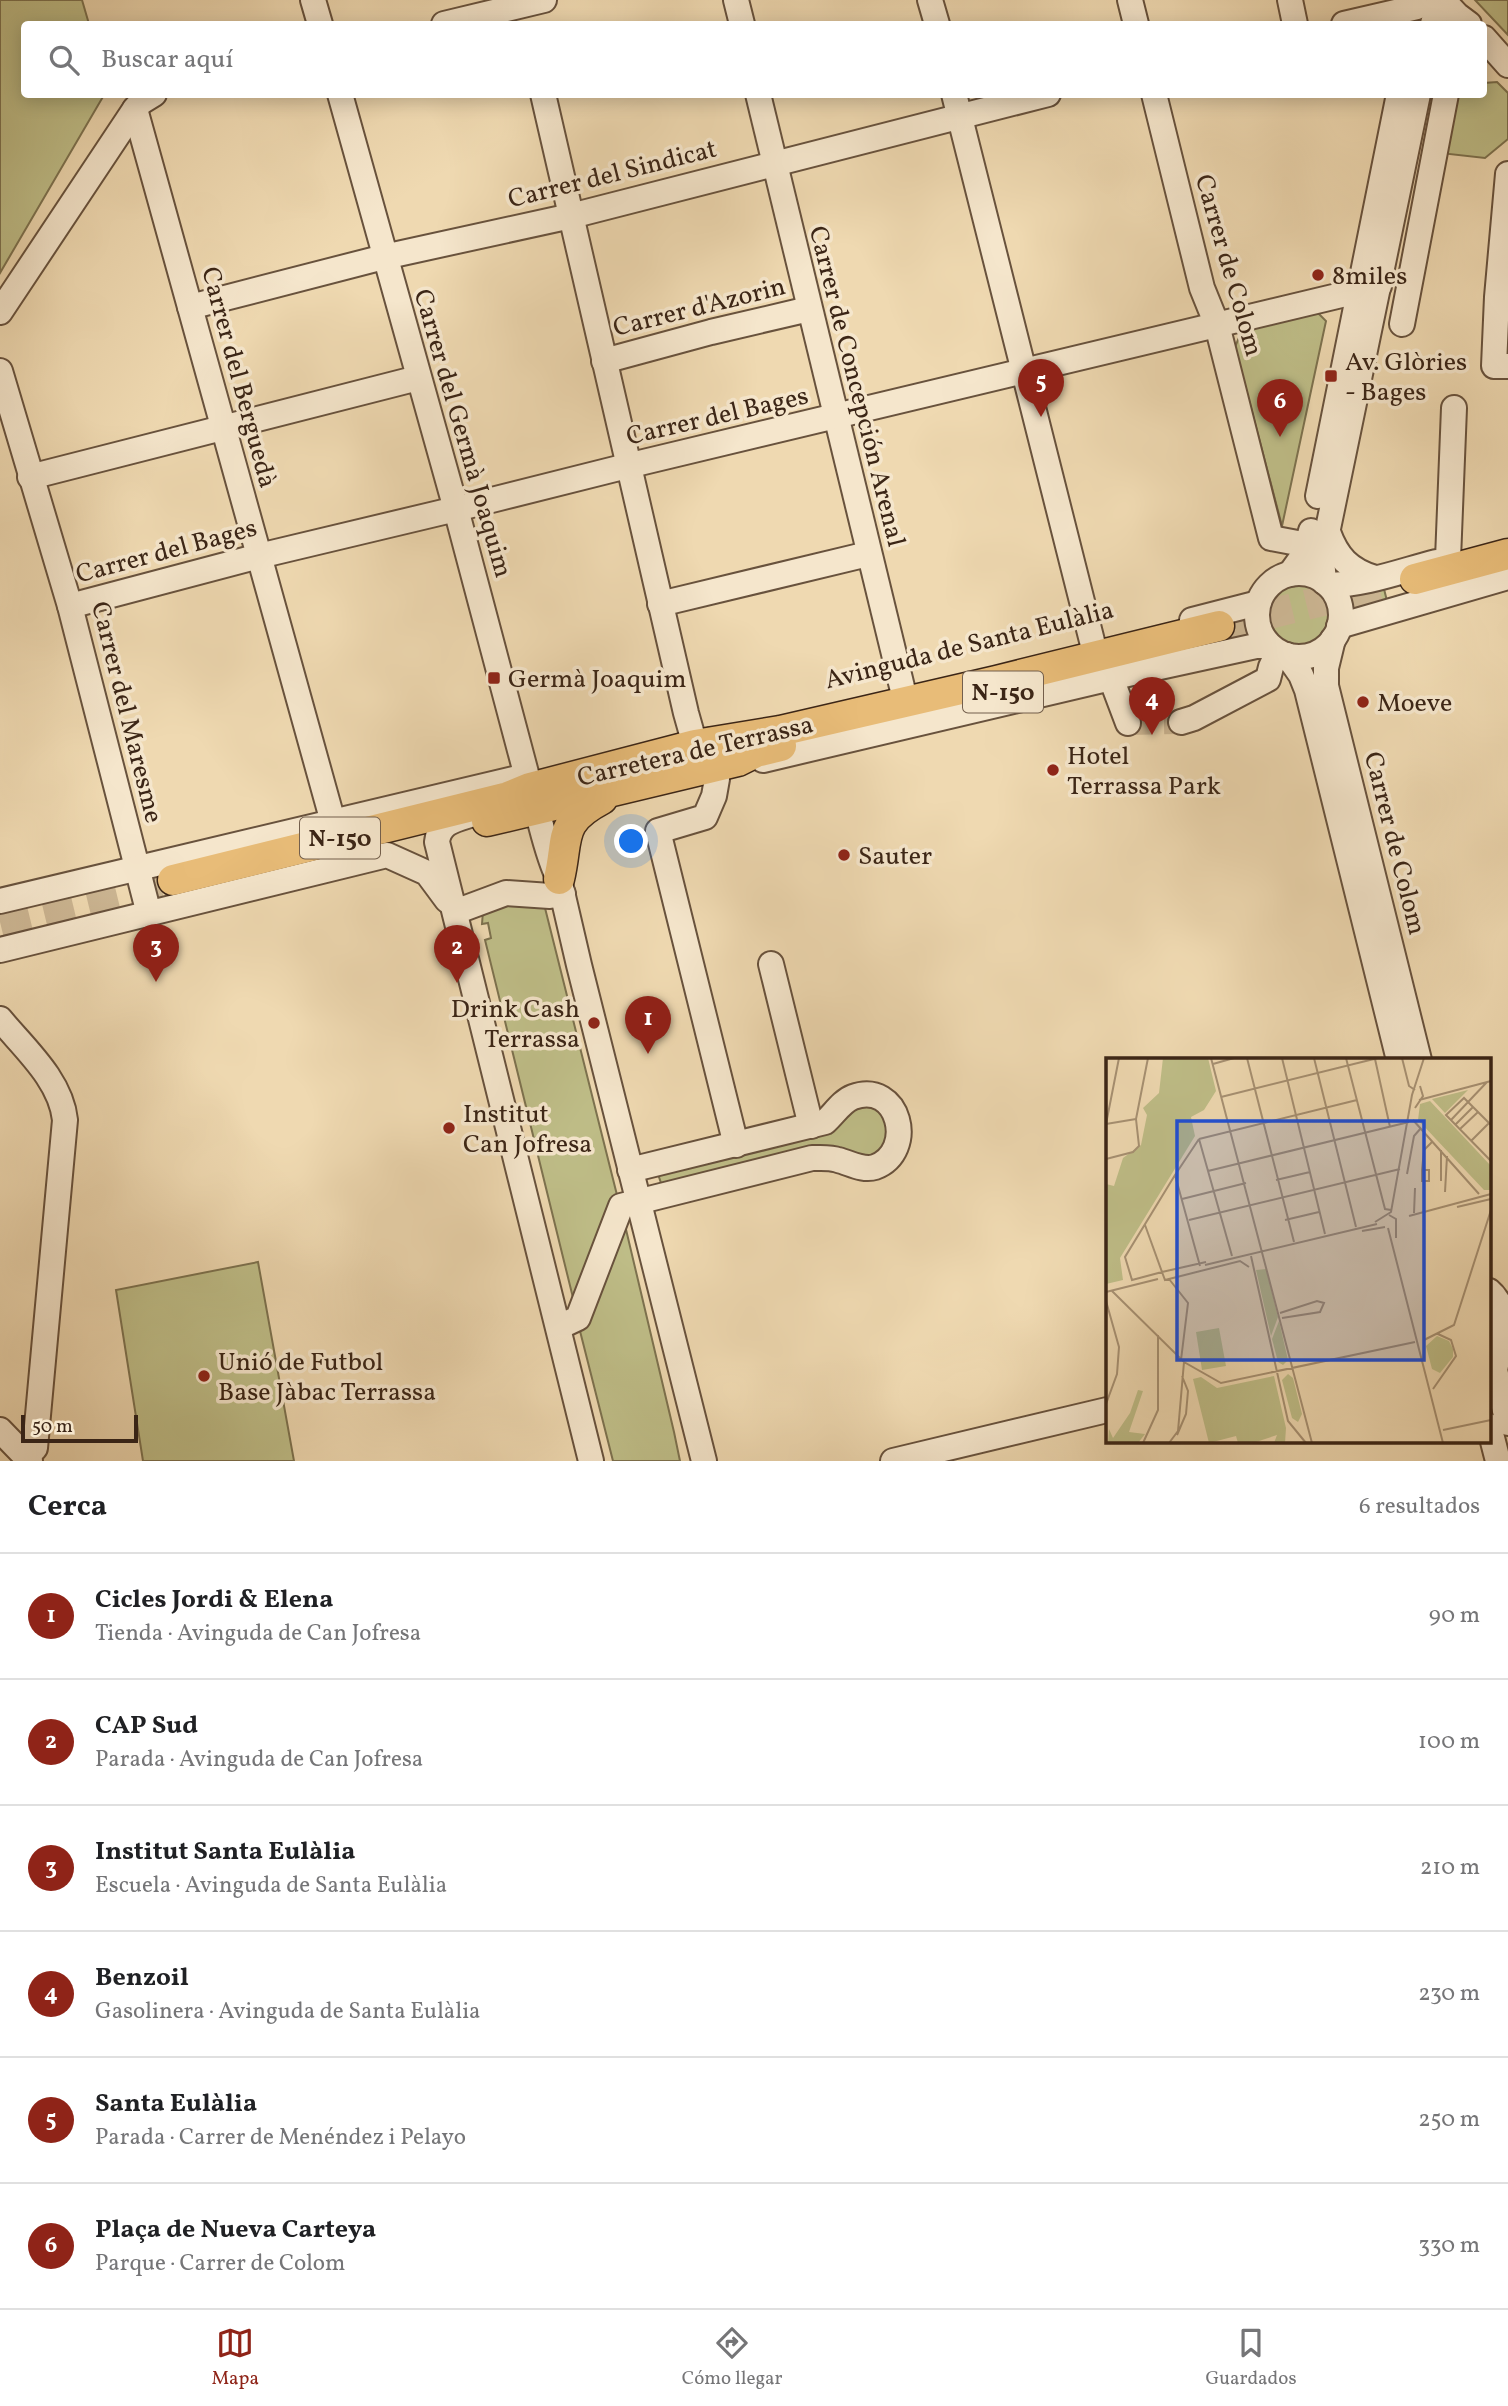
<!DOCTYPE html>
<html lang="es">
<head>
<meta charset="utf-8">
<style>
	:root { --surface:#fff; --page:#f6f6f6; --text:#202124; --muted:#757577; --line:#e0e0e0; --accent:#8f2418 }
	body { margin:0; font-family:Vollkorn,serif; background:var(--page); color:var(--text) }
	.scale { position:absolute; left:21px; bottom:18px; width:117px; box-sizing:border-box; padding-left:7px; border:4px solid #3b2516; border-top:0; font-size:19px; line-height:24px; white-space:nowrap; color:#3b2516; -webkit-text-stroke:5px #f5e6cc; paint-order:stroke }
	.you { position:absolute; left:632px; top:842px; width:24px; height:24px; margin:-18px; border:5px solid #fff; border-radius:50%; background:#1a73e8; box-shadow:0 0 0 10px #1a73e833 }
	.badge { display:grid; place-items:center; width:46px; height:46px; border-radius:50%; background:var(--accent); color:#fff; font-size:23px; font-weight:700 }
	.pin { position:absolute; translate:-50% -58px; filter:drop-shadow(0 2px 4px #0008) }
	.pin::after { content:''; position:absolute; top:37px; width:24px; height:21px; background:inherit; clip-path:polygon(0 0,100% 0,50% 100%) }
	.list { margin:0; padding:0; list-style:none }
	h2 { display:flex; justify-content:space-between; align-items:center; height:91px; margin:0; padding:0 28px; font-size:30px }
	h2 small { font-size:23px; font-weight:400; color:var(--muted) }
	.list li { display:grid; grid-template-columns:46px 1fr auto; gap:21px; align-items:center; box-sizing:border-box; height:126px; padding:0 28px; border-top:2px solid var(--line) }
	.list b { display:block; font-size:26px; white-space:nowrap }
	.list p { margin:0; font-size:23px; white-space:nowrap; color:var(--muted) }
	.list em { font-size:23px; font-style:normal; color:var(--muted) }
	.icon { flex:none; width:38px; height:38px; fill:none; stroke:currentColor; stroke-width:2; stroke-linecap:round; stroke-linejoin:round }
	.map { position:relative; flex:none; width:1508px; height:1461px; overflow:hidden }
	.search { position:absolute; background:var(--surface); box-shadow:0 4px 18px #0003; left:21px; right:21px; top:21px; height:77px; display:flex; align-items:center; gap:18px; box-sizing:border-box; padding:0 24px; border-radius:7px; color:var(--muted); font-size:26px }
	.sheet { height:847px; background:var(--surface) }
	nav { display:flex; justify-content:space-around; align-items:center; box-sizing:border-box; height:98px; border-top:2px solid var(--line); background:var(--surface); font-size:19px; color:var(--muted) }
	nav a { display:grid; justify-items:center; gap:4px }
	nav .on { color:var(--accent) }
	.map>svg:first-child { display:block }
</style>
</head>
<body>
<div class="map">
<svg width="1508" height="1461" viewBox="0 0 1508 1461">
	<rect width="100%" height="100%" fill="#efd9b1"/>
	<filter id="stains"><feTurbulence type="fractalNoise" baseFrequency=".00286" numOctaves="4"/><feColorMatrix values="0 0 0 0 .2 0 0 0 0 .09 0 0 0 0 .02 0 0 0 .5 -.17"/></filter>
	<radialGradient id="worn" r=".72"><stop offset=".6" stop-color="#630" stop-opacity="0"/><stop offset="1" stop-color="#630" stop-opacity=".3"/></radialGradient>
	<g fill="#bfbe88" stroke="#7d724f" stroke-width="2">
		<path d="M0,0h82l7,24h-65v70l80,1 -104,178z"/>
		<path d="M1475,0h33v35z"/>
		<path d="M1497,82l11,11v46l-23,19 -45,-5 17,-58 27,-1v-11z"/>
		<path d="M1317,312l9,9 -44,205 -47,-179 7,-17z"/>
		<path d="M1382,581l6,24 -35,5 -5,-7 2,-12z"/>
		<circle cx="1298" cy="615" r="31"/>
		<path d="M496,903l48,1 74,295 -42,111 -91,-370 6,-2 -3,-15 -6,1 1,-13z"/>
		<path d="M860,1104l25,8 6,28 -17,16 -212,30 -4,-12z"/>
		<path d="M624,1221l50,211 6,29h-67l-33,-130z"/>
		<path d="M258,1262l36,199h-151l-27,-171z"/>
	</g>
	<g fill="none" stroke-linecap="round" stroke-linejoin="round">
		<path stroke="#cbb592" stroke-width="24" stroke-dasharray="24 12" stroke-linecap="butt" d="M1128,723l53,-1"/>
		<g stroke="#cbb592" stroke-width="30" stroke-dasharray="30 15" stroke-linecap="butt">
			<path d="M1219,626l162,-39"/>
			<path d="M0,922l173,-42"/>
		</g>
		<defs>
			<g id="minor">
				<path d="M313,0l7,24"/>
				<path d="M736,0l6,24"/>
				<path d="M930,0l7,24"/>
				<path d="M1130,0l6,24"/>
				<path d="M1290,0l5,24"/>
				<path d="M1443,0l14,15 12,9"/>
				<path d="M444,24l100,-24"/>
				<path d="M1344,24l73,-17"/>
				<path d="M1433,24l6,-24"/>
				<path d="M1484,38l24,27"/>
				<path d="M340,94l116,415 74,279c11,30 15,63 29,91l20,86 125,496"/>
				<path d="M543,94l143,619 9,32 17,-5"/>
				<path d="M758,94l145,597"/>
				<path d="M954,94l139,551"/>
				<path d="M1154,94l48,194 15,37 54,213 37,7"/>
				<path d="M135,109l198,713"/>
				<path d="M1508,174l-11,123 -3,69h14"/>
				<path d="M190,307l194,-50 187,-41 477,-122"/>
				<path d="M0,312l135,-203 6,-7 13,-8"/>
				<path d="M1402,324l44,-230"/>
				<path d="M604,361l107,-29 98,-23"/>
				<path d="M0,371l70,235 79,308"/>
				<path d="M30,477l388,-99"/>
				<path d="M1318,496l81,-402"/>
				<path d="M1328,532c9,25 21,38 47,46"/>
				<path d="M1448,559l6,-151"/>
				<circle cx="1299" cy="615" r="42"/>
				<path d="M1290,574l15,-21 6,-22"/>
				<path d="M1324,582l-2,-23 3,-16 93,-449"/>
				<path d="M1328,585c37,0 73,-14 108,-23"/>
				<path d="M660,604l208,-50"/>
				<path d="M70,606l189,-50 197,-47 171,-43 752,-180"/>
				<path d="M1192,620l66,-17"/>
				<path d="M1339,626l169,-49"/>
				<path d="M1333,639l-7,29v18l93,374"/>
				<path d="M1287,655l14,20 6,15 92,370"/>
				<path d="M1111,678l17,45"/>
				<path d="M1181,722l13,-4 74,-39 3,-12 7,-15"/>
				<path d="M763,760l369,-87 124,-27h14"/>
				<path d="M717,779l-3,17 -9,21 -47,14 78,314"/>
				<path d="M470,815c-16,5 -31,8 -33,27l154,619"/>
				<path d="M0,901l526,-125"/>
				<path d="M455,912l51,-19 44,3 13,-2"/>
				<path d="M0,950l387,-95 40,18 20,27"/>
				<path d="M771,964l40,162"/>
				<path d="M0,1019c24,29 61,61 65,101l-30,328 -9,9"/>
				<path d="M1489,1291c19,16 19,46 0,61"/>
				<path d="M559,1327l19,-9 43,-112 191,-48c8,0 18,-1 26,2 12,3 25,11 37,7 42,-16 24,-87 -22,-70 -11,4 -19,17 -28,25l-195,48"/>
				<path d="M1501,1342l-6,28 13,53"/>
				<path d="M1489,1426l9,35"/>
				<path d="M0,1430l30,31"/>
				<path d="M893,1461l214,-51"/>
			</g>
			<g id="major">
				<path d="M1415,579l93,-25"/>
				<path d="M487,821l251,-60 18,-9 25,-6"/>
				<path d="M559,879c10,-42 -2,-56 43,-80"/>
				<path d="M173,880l335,-83 22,-9 165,-43 85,-14 216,-50 223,-55"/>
			</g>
		</defs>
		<use href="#minor" stroke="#68523d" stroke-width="28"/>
		<use href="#major" stroke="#3b2516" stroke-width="33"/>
		<use href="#minor" stroke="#f5e6cc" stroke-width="24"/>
		<use href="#major" stroke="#e8bc78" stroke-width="30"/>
	</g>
	<g fill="#8f2418" stroke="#f5e6cc" stroke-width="2.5">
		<circle cx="1318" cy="275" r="7"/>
		<rect x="1324" y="369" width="14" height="14" rx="3.5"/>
		<rect x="487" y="671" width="14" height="14" rx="3.5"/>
		<circle cx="1363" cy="702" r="7"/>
		<circle cx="1053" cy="770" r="7"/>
		<circle cx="844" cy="855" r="7"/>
		<circle cx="594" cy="1023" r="7"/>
		<circle cx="449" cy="1128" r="7"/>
		<circle cx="204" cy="1376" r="7"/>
	</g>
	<g text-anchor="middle" stroke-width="7" stroke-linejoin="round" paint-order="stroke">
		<g fill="#f5e6cc" stroke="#735f4d" stroke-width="2">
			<rect x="963" y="671.5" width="80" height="41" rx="5"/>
			<rect x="300" y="817.5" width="80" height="41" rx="5"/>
		</g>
		<g font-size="24" font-weight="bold" fill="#3b2516">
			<text x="1003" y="700">N-150</text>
			<text x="340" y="846">N-150</text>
		</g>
		<g font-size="26" fill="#3b2516" stroke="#f5e6cc">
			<text transform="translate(612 173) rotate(-14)" y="9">Carrer del Sindicat</text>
			<text transform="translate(1230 265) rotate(74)" y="9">Carrer de Colom</text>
			<text transform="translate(699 306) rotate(-14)" y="9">Carrer d'Azorin</text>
			<text transform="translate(240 377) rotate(75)" y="9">Carrer del Berguedà</text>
			<text transform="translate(858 386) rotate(76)" y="9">Carrer de Concepción Arenal</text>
			<text transform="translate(717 415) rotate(-13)" y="9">Carrer del Bages</text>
			<text transform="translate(464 433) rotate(74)" y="9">Carrer del Germà Joaquim</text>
			<text transform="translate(166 550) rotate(-15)" y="9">Carrer del Bages</text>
			<text transform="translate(969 644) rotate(-14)" y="9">Avinguda de Santa Eulàlia</text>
			<text transform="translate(128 712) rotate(76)" y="9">Carrer del Maresme</text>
			<text transform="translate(695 750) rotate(-13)" y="9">Carretera de Terrassa</text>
			<text transform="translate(1396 843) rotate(76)" y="9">Carrer de Colom</text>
		</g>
		<g font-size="26" fill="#3b2516" stroke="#f5e6cc" text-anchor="start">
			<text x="1332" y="284">8miles</text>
			<text x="1345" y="370">Av. Glòries<tspan x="1345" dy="30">- Bages</tspan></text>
			<text x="508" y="687">Germà Joaquim</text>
			<text x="1377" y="711">Moeve</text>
			<text x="1067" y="764">Hotel<tspan x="1067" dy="30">Terrassa Park</tspan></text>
			<text x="858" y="864">Sauter</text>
			<text x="580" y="1017" text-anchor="end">Drink Cash<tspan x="580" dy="30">Terrassa</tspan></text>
			<text x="463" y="1122">Institut<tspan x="463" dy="30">Can Jofresa</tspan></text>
			<text x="218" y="1370">Unió de Futbol<tspan x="218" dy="30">Base Jàbac Terrassa</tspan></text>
		</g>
	</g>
	<g transform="translate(1106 1058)">
		<rect width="385" height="385" fill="#efd9b1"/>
		<path d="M57,0h45l8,33 -12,19 -13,7 4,19 -75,122 3,22 -17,4v-100l8,2 9,-28 18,-13 6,-30 -4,-7 16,-15zM362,32l-23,23 -13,-14zM324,43l61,65v24h-7l-66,-70 2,-16zM160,211l12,48 -7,19 -15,-66zM173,263l9,39 -5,5 -5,-3 -6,-23zM113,270l7,38 -24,4 -6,-38zM331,278l12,5 4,8v8l-13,16 -8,-4 -6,-23zM182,316l5,4 9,36 -4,8 -6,-4 -10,-38zM168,318l12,52 -1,15h-11l3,-8 -24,8h-15l-2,-7 -27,7 -16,-64 8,-2 16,11zM32,332l5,1 -14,41 16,2 -7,9h-30l1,-14 4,9 17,-25z" fill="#bfbe88"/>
		<path fill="none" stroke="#a79173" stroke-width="2" d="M105,0l101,385M141,0l47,184M176,0l43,176M208,0l42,169M240,0l39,151 6,1M296,0l7,28 6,4M269,1l15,68M107,6l21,-6M115,39l157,-39M313,42l72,-19M309,50l8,-12 -3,-10M307,62l66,74M345,62l36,-38M0,66l13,-66M0,66l30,-5M349,67l18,-18M385,67l-27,-27 -18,17 45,46M354,71l18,-17M93,81l158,-39M93,81l33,117M365,83l18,-18M0,101l27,-7 6,-6 -3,-27 12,-61M316,112h7v11h-7v-11l2,-20 9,-9M102,113l201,-49M301,116l7,-38 7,-8M69,117l25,91M170,122l34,-8M335,123v-31M339,134l2,-36M76,141l64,-16M351,149l34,-8M308,155l1,-25M283,157l7,4v19M303,158l82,-22M83,162l211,-51M179,162l34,-8M269,164l16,-10 21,-117 12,-37M39,167l17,47 -30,8 -7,-23 50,-82 24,-36M282,170l55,215M256,173l23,-4M145,198l37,165 18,22M100,204l-44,10 3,8 75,-19 9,6M99,207l172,-41M63,221l19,24 -7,57M6,233l72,71 37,21 194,-41M0,234l52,-13M0,243l13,46 -2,27 -11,30M174,255l37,-12 7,2 -4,9 -38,6M318,282l30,-15 37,-115M327,331l23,-33 -5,-16 -13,-6M337,372l48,-10M71,377l9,-21 2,-23 -6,-15M37,385l15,-33v-75M63,385l9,-12 6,-69"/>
		<path fill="#1d4ed8" fill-opacity="0.15" stroke="#1d4ed8" stroke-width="3.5" d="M71,63h247v239h-247z"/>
		<rect width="385" height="385" fill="none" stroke="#3b2516" stroke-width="3.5"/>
	</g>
	<rect width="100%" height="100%" filter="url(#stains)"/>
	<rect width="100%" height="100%" fill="url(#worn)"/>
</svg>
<div class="scale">50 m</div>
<div class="you"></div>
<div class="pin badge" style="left:648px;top:1054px">1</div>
<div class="pin badge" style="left:457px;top:983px">2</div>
<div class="pin badge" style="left:156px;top:982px">3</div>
<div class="pin badge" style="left:1152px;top:735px">4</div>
<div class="pin badge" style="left:1041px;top:417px">5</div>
<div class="pin badge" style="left:1280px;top:437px">6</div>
<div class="search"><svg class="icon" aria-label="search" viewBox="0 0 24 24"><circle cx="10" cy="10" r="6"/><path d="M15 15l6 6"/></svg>Buscar aquí</div>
</div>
<section class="sheet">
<h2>Cerca<small>6 resultados</small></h2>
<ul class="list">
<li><span class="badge">1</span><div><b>Cicles Jordi &amp; Elena</b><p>Tienda · Avinguda de Can Jofresa</p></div><em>90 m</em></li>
<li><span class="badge">2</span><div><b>CAP Sud</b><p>Parada · Avinguda de Can Jofresa</p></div><em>100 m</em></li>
<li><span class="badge">3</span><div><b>Institut Santa Eulàlia</b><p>Escuela · Avinguda de Santa Eulàlia</p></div><em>210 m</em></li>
<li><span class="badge">4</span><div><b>Benzoil</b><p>Gasolinera · Avinguda de Santa Eulàlia</p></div><em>230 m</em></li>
<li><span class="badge">5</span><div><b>Santa Eulàlia</b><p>Parada · Carrer de Menéndez i Pelayo</p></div><em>250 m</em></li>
<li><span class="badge">6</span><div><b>Plaça de Nueva Carteya</b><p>Parque · Carrer de Colom</p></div><em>330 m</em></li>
</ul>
</section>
<nav>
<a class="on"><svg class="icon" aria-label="map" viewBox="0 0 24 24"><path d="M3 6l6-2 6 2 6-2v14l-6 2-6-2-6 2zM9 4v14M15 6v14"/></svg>Mapa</a>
<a><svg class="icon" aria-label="directions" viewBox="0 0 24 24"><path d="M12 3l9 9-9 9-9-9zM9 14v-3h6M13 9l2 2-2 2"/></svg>Cómo llegar</a>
<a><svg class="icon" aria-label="saved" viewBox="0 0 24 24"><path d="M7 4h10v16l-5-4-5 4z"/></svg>Guardados</a>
</nav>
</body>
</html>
